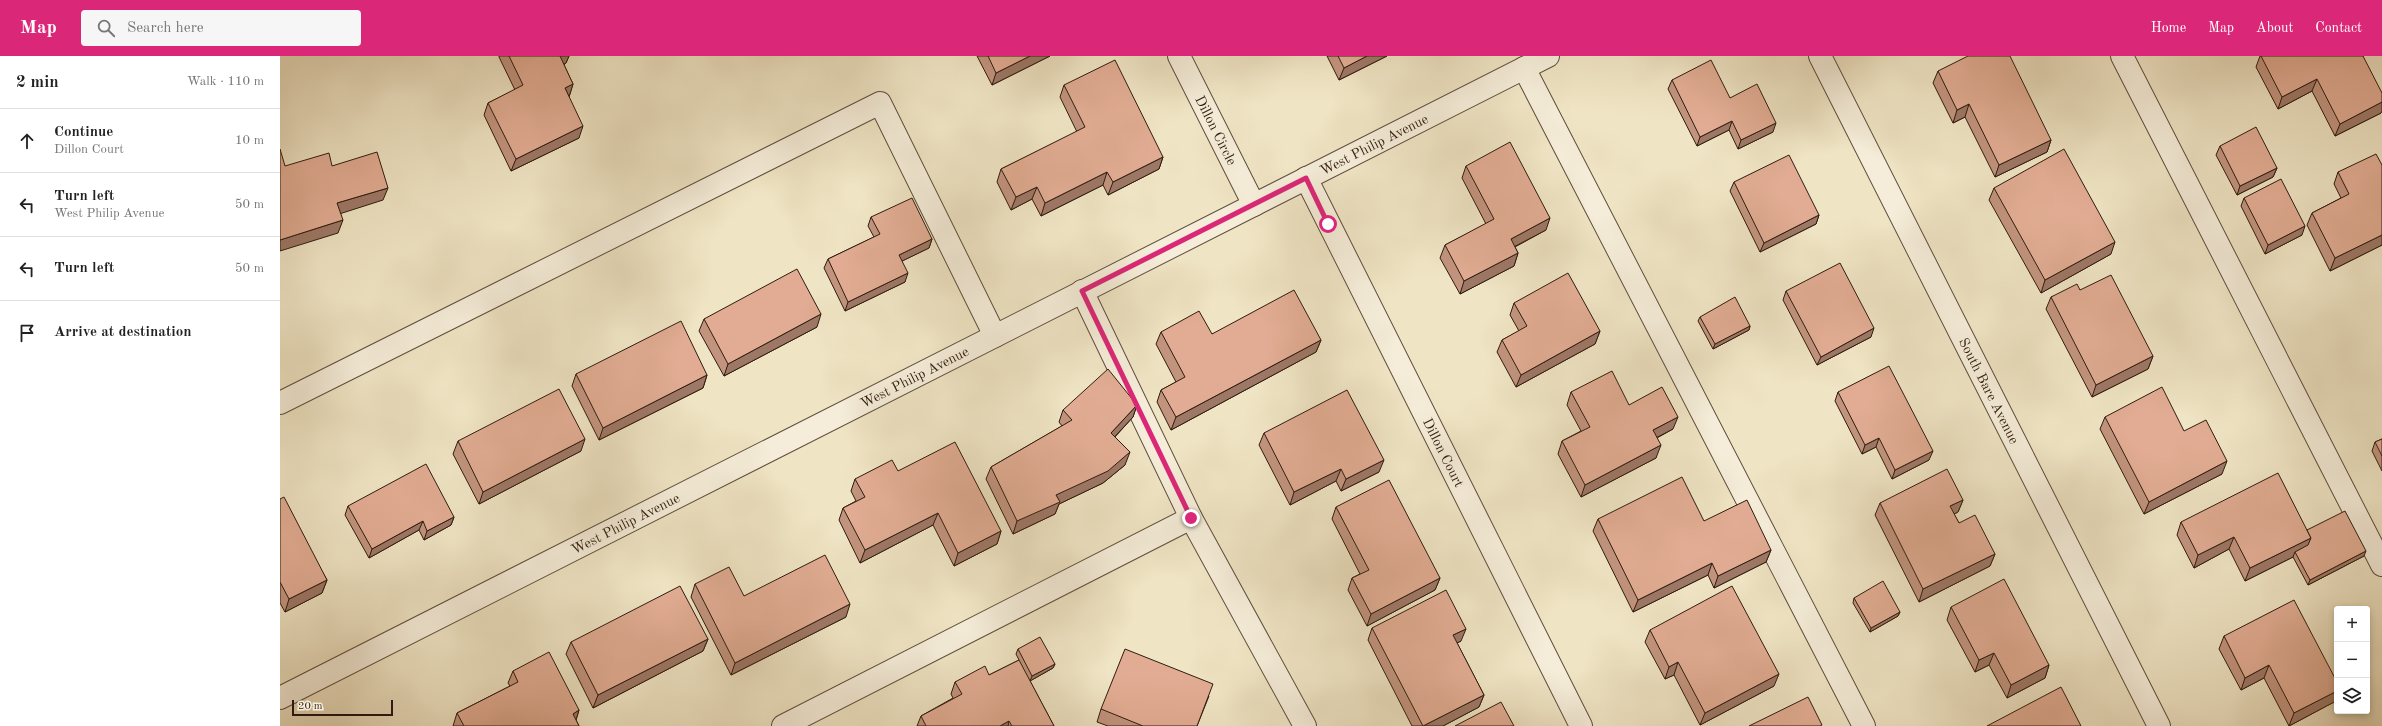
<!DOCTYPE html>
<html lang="en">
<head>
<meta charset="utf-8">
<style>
	:root { --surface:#fff; --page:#f6f6f6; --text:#222; --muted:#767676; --line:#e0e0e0; --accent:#db2777 }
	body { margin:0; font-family:"Old Standard TT",serif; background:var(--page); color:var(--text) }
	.controls { position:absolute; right:12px; bottom:12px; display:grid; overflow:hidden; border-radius:4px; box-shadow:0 2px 6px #0003 }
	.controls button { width:36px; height:36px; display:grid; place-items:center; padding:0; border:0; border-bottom:1px solid var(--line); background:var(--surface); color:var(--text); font:20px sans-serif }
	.scale { position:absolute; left:12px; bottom:10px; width:101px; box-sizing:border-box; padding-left:4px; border:2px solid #2f1c0e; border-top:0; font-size:11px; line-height:14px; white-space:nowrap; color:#2f1c0e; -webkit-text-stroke:3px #f5edd9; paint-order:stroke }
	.stop { position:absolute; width:12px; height:12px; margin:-9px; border:3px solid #db2777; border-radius:50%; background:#fff }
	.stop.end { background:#db2777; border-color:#fff; box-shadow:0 1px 4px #0008 }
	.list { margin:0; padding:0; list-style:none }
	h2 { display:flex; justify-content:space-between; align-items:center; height:52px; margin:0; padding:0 16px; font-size:17px }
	h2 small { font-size:13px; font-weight:400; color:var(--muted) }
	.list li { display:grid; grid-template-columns:26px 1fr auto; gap:12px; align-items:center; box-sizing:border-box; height:64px; padding:0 16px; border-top:1px solid var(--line) }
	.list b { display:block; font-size:15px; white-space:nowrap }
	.list p { margin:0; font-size:13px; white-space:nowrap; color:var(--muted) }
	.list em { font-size:13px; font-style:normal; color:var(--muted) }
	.icon { flex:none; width:22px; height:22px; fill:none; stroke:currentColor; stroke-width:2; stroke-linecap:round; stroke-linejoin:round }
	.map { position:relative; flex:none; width:2102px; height:670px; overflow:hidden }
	header { display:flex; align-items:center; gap:24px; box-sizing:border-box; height:56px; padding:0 20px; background:var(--accent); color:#fff }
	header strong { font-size:19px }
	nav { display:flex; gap:22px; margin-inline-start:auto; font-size:14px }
	.search { width:280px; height:36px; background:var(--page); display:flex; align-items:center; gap:10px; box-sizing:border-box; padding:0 14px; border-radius:4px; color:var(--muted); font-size:15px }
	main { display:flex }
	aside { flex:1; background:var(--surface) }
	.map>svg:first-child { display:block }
</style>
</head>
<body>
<header>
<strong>Map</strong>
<div class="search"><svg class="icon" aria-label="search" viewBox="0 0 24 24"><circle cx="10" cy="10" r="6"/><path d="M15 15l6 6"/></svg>Search here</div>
<nav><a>Home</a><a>Map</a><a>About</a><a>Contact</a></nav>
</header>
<main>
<aside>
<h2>2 min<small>Walk · 110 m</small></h2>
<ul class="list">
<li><svg class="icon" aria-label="ahead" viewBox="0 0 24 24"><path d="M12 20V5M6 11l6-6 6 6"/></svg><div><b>Continue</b><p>Dillon Court</p></div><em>10 m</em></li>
<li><svg class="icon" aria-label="left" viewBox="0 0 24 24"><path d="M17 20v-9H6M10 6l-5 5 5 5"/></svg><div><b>Turn left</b><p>West Philip Avenue</p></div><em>50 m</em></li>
<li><svg class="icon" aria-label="left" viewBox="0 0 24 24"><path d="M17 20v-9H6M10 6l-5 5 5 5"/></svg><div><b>Turn left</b></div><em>50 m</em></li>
<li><svg class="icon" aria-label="arrive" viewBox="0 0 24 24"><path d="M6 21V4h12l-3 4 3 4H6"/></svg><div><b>Arrive at destination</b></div></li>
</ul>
</aside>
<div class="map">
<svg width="2102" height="670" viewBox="0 0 2102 670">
	<rect width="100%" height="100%" fill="#efe4c4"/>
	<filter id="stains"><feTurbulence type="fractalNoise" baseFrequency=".005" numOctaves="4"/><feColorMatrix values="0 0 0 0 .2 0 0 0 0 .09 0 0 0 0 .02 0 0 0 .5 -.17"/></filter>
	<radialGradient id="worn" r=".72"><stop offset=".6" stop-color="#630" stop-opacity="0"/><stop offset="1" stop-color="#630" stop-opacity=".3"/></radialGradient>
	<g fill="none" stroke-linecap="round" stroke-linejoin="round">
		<defs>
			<g id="minor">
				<path id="s1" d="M899,0l75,149"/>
				<path id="s2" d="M1540,0l339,670"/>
				<path d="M1842,0l260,509"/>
				<path d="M1244,12l340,658"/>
				<path id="s3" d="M1026,122l275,548"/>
				<path d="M802,235l109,227 114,208"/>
				<path d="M0,347l600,-300 115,233"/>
				<path id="s4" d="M0,642l1268,-642"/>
				<path d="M503,670l408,-208"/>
			</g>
		</defs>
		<use href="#minor" stroke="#5f4e3c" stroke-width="24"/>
		<use href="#minor" stroke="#f5edd9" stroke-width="22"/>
	</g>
	<g fill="#c2947e" stroke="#2f1c0e">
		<path d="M219,0h70l-3,7 -2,2 9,19 -4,13 10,41 -68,33 -27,-56 4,-12 27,-13 -16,-33z"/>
		<path d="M697,0h73l-58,29z"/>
		<path d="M1047,0h60l-48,24z"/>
		<path d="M1980,0h103l18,57 -46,23 -23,-45 -34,18 -22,-42z"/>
		<path d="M1658,15l113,69 -4,12 -52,25 -30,-60 -12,6 -20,-40z"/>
		<path d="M1392,24l58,18 43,34 -35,17 -9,-19 -32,16 -29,-57z"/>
		<path d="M784,29l99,72 -4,12 -51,26 -5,-10 -62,31 -9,-17 -21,11 -14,-28 4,-13 76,-37 -17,-35z"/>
		<path d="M1940,90l57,22 -4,9 -36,18 -21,-40z"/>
		<path d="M2102,109v80l-52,26 -23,-46 5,-12 29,-15 -7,-14 4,-12z"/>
		<path d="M1186,110l80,64 -31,17 3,6 -4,13 -54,28 -20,-36 5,-13 41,-21 -24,-46z"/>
		<path d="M1454,126l85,33 -3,9 -56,28 -30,-61z"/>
		<path d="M1714,132l117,66 -70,39 -52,-93z"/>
		<path d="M1964,142l58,37 -37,19 -24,-48z"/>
		<path d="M591,161l61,22 -3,9 -27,13 3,21 -60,29 -21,-43 4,-9 46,-22 -6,-11z"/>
		<path d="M1800,234l73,66 -5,13 -56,28 -46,-88 5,-12z"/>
		<path d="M1506,235l85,46 -54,28 -34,-65z"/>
		<path d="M1234,247l86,28 -5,13 -79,43 -19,-35 5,-12 17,-9 -9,-16z"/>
		<path d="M1420,261l50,9 -1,4 -36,19 -15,-28z"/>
		<path d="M424,263l113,8 -93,49 -25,-45z"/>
		<path d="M881,276l51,2 109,6 -5,12 -145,78 -14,-28 4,-12 15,-8 -20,-38z"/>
		<path d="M296,318l131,1 -4,13 -104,52 -27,-54z"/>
		<path d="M1291,336l58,13 44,24 -16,9 -1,20 -75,39 -23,-43 4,-13 19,-10 -14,-26z"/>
		<path d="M1558,336l91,68 -37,19 -16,-32 -14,7 -27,-53z"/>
		<path d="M857,349l-4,12 -18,20 10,28 -22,18 -44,21 -4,10 -42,20 -27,-55 5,-12 71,-41 -3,-4 4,-12z"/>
		<path d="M1825,361l117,57 -78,40 -44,-85z"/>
		<path d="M984,377l115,39 -38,19 -5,-10 -46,24 -31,-60z"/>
		<path d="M2102,383v32l-10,-20 3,-9z"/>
		<path d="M178,385l123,10 -102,53 -26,-50z"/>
		<path d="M575,423l146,52 -4,13 -43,22 -21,-41 -73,38 -21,-43 4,-12 13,-7 -5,-10z"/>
		<path d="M0,443l47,81 -5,13 -37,19 -5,-9z"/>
		<path d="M1683,444l-5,12 -4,2 5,9 36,31 -5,12 -71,36 -44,-87 5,-12z"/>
		<path d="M68,450l106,11 -3,8 -27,15 -5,-10 -50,28 -24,-43z"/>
		<path d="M1056,451l104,71 -5,12 -68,36 -19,-36 4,-12 8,-4 -28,-55z"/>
		<path d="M1318,463l106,2 67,29 -5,12 -52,26 -6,-13 -75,37 -40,-81z"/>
		<path d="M1901,466l126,8 57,26 -56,29 -15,-28 -48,24 -16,-32 -35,19 -17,-33z"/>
		<path d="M415,528l49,12 102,21 -115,58 -40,-78z"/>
		<path d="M1574,542l46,14 -2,4 -28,16 -17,-29z"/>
		<path d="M1671,551l98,58 -4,13 -38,20 -18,-33 -14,7 -28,-52z"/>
		<path d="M1092,572l89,13 -4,2 27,52 -5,12 -36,19h-31l-44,-86z"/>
		<path d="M1370,574l124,56 -74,39 -26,-50 -9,4 -20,-37z"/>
		<path d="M1944,580l113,46v16l-1,3 -47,25 -25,-48 -23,12 -22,-41z"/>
		<path d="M428,583l-5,12 -110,57 -27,-54 5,-12z"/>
		<path d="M738,593l37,15 -2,4 -23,13 24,45h-137l4,-10 32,-18 -2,-4 4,-12 34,-7 30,-15 -3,-6z"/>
		<path d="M233,615l66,39 -3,10 3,6h-126l4,-13 53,-27 -2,-3z"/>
		<path d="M929,640l-12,30h-89l-11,-4 4,-13z"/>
	</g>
	<g fill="#9e7867" stroke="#2f1c0e">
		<path d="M279,0h10l-3,7 -11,5z"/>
		<path d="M750,0h20l-58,29 4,-12z"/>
		<path d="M1087,0h20l-48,24 5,-12z"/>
		<path d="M2037,23l-5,12 -34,18 4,-12z"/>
		<path d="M293,28l-4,13 -4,-9z"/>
		<path d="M2102,46v9l-1,2 -46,23 5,-12z"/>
		<path d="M1689,48l-4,13 -12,6 4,-13z"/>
		<path d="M1452,65l-3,9 -32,16 3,-9z"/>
		<path d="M1496,67l-3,9 -35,17 3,-9z"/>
		<path d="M303,70l-4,12 -68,33 5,-12z"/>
		<path d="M1771,84l-4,12 -52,25 4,-12z"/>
		<path d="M883,101l-4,12 -51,26 5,-13z"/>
		<path d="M1997,112l-4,9 -36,18 3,-9z"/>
		<path d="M827,116l-4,13 -62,31 4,-13z"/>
		<path d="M757,131l-5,12 -21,11 5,-13z"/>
		<path d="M108,132l-5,12 -50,16 4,-13z"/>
		<path d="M1539,159l-3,9 -56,28 4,-9z"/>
		<path d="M1270,162l-4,12 -40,21 5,-12z"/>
		<path d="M63,164l-5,13 -58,18v-11z"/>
		<path d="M2025,170l-3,9 -37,19 3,-9z"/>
		<path d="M2102,179v10l-52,26 5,-13z"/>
		<path d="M652,183l-3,9 -33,16 3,-9z"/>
		<path d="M1835,186l-4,12 -70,39 4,-13z"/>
		<path d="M1238,197l-4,13 -54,28 4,-13z"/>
		<path d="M628,217l-3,9 -60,29 3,-9z"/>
		<path d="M541,258l-4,13 -93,49 4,-12z"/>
		<path d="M1470,270l-1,4 -36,19 2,-5z"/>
		<path d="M1594,272l-3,9 -54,28 4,-8z"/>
		<path d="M1320,275l-5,13 -79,43 5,-12z"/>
		<path d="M1041,284l-5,12 -145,78 5,-13z"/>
		<path d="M1873,300l-5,13 -56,28 4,-12z"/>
		<path d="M427,319l-4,13 -104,52 4,-12z"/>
		<path d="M857,349l-4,12 -26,28 4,-12z"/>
		<path d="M1398,361l-5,12 -25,13 5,-12z"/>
		<path d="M1599,382l-3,9 -14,7 3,-9z"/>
		<path d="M305,383l-4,12 -102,53 4,-12z"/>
		<path d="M1381,389l-5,13 -75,39 4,-12z"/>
		<path d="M1653,395l-4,9 -37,19 3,-9z"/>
		<path d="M850,396l-5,13 -22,18 -44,21 -4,10 -42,20 4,-13 39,-26z"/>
		<path d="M1104,404l-5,12 -38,19 5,-12z"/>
		<path d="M1947,405l-5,13 -78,40 5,-12z"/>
		<path d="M1061,413l-5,12 -46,24 4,-13z"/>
		<path d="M1683,444l-5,12 -12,6 4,-12z"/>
		<path d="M658,457l-5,12 -73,38 5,-13z"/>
		<path d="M174,461l-3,8 -27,15 3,-9z"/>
		<path d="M143,465l-4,9 -50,28 3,-9z"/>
		<path d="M721,475l-4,13 -43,22 4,-13z"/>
		<path d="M1954,481l-5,12 -35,19 4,-13z"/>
		<path d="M2031,482l-4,12 -12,2 -2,5 -48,24 5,-13z"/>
		<path d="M1491,494l-5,12 -52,26 4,-12z"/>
		<path d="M2086,495l-2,5 -56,29 2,-5z"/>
		<path d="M1715,498l-5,12 -71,36 4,-13z"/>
		<path d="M1432,507l-4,12 -75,37 5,-12z"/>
		<path d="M1160,522l-5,12 -68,36 4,-12z"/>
		<path d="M47,524l-5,13 -37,19 4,-13z"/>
		<path d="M570,548l-4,13 -115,58 4,-12z"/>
		<path d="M1620,556l-2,4 -28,16 1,-4z"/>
		<path d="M1186,573l-5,12 -12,6 4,-12z"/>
		<path d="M428,583l-5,12 -110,57 5,-13z"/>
		<path d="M1714,597l-5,12 -14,7 4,-12z"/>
		<path d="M1398,606l-4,13 -9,4 4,-12z"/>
		<path d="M775,608l-2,4 -23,13 2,-5z"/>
		<path d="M1769,609l-4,13 -38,20 4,-13z"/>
		<path d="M1989,609l-5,13 -23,12 4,-12z"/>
		<path d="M1499,618l-5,12 -74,39 5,-12z"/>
		<path d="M2057,635v7l-1,3 -47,25 5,-13z"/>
		<path d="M1204,639l-5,12 -36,19h-20z"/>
		<path d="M299,654l-4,13 -2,-9z"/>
		<path d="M729,665l-1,5h-8z"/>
	</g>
	<g fill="#e1ac93" stroke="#2f1c0e">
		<path d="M229,0h51l13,28 -8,4 18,38 -67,33 -28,-56 35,-18z"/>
		<path d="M708,0h42l-34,17z"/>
		<path d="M1058,0h29l-23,12z"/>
		<path d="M1688,0h42l41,84 -52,25 -30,-61 -12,6 -19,-39z"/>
		<path d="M1981,0h102l19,37v9l-42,22 -23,-45 -35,18z"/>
		<path d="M835,4l48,97 -50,25 -6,-10 -62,31 -8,-16 -21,10 -15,-28 84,-42 -21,-42z"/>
		<path d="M1431,4l19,38 27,-14 19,39 -35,17 -9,-19 -32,16 -28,-57z"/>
		<path d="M1976,71l21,41 -37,18 -20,-40z"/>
		<path d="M1230,86l40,76 -39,21 7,14 -54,28 -19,-36 49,-26 -28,-53z"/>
		<path d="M0,93l5,17 44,-13 3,13 45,-14 11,36 -51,15 6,17 -63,20z"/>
		<path d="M1784,93l51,93 -70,38 -51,-92z"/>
		<path d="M2096,98l6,11v70l-47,23 -23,-45 37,-19 -11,-22z"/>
		<path d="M1509,99l30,60 -55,28 -30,-61z"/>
		<path d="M2001,123l24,47 -37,19 -24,-47z"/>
		<path d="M632,142l20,41 -33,16 9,18 -60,29 -20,-43 52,-25 -9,-17z"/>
		<path d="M1560,207l34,65 -53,29 -35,-66z"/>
		<path d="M517,213l24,45 -93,50 -24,-45z"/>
		<path d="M1288,217l32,58 -79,44 -19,-35 25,-14 -13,-23z"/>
		<path d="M1831,219l42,81 -57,29 -45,-88 26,-13 3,6z"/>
		<path d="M1014,234l27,50 -145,77 -15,-27 24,-13 -24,-45 38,-21 13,23z"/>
		<path d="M1455,241l15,29 -35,18 -15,-27z"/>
		<path d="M401,265l26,54 -104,53 -27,-54z"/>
		<path d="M1609,310l44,85 -38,19 -16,-32 -14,7 -27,-53z"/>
		<path d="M828,313l29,36 -26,28 19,19 -22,19 -52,24 4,7 -43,19 -26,-54 81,-47 -9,-10z"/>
		<path d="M1332,315l17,34 33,-18 16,30 -25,13 8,15 -76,40 -23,-44 28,-14 -19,-35z"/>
		<path d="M1882,331l22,44 22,-11 21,41 -78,41 -44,-85z"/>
		<path d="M279,333l26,50 -102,53 -25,-51z"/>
		<path d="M1067,334l37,70 -38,19 -5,-10 -47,23 -30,-59z"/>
		<path d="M2102,383v17l-7,-14z"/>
		<path d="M675,386l46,89 -43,22 -20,-40 -73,37 -22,-42 22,-11 -10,-18 37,-19 6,11z"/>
		<path d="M146,408l28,53 -27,14 -4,-10 -51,28 -24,-43z"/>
		<path d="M1667,413l16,31 -13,6 9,17 16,-8 20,39 -72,35 -43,-86z"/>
		<path d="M1998,417l33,65 -61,30 -16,-31 -36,18 -17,-33z"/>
		<path d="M1402,421l22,44 43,-21 24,50 -53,26 -6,-13 -74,37 -40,-81z"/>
		<path d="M1109,424l51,98 -69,36 -19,-36 17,-8 -33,-63z"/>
		<path d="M4,441l43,83 -38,19 -9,-17v-83z"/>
		<path d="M2065,455l21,40 -56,29 -15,-28 13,-7 3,-7 -4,-8z"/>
		<path d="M545,499l25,49 -115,59 -40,-79 34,-17 15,29z"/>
		<path d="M1724,523l45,86 -38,20 -17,-32 -15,7 -28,-53z"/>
		<path d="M1603,525l17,31 -29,16 -17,-30z"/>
		<path d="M400,530l28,53 -110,56 -27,-53z"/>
		<path d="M1452,530l47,88 -74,39 -27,-51 -9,5 -19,-37z"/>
		<path d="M1166,534l20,39 -13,6 31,60 -61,31 -51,-98z"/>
		<path d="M2014,544l43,82v9l-43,22 -25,-48 -24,13 -21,-42z"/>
		<path d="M760,581l15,27 -23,12 -14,-27z"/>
		<path d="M845,593l88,35 -16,42h-54l-42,-17z"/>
		<path d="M269,596l30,58 -6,4 6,12h-115l-7,-13 61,-31 -5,-11z"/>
		<path d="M739,604l35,66h-42l-3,-5 -9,5h-74l-5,-10 41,-22 -7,-12 30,-16 4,9z"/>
		<path d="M1781,631l20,39h-94z"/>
		<path d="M1528,641l14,28 -2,1h-71z"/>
		<path d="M1221,646l13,24h-59z"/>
	</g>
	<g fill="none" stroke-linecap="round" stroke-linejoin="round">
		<path stroke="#db2777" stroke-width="5" d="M911,462l-109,-227 224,-113 22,46"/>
	</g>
	<g text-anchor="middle" stroke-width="4" stroke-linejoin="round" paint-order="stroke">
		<g font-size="14" fill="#2f1c0e" stroke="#f5edd9">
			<text dy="5" stroke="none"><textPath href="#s1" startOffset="83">Dillon Circle</textPath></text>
			<text dy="5" stroke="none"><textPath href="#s4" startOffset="1226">West Philip Avenue</textPath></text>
			<text dy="5" stroke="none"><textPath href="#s4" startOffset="711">West Philip Avenue</textPath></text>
			<text dy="5" stroke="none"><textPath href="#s2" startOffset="375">South Bare Avenue</textPath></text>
			<text dy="5" stroke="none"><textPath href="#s3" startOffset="307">Dillon Court</textPath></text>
			<text dy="5" stroke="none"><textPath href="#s4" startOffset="387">West Philip Avenue</textPath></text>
		</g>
	</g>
	<rect width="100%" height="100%" filter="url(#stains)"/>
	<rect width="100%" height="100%" fill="url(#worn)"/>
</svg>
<div class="controls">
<button>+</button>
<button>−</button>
<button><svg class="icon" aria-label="layers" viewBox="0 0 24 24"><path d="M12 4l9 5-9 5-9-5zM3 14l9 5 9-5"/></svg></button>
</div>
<div class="scale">20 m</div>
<div class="stop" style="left:1048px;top:168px"></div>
<div class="stop end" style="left:911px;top:462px"></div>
</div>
</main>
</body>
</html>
